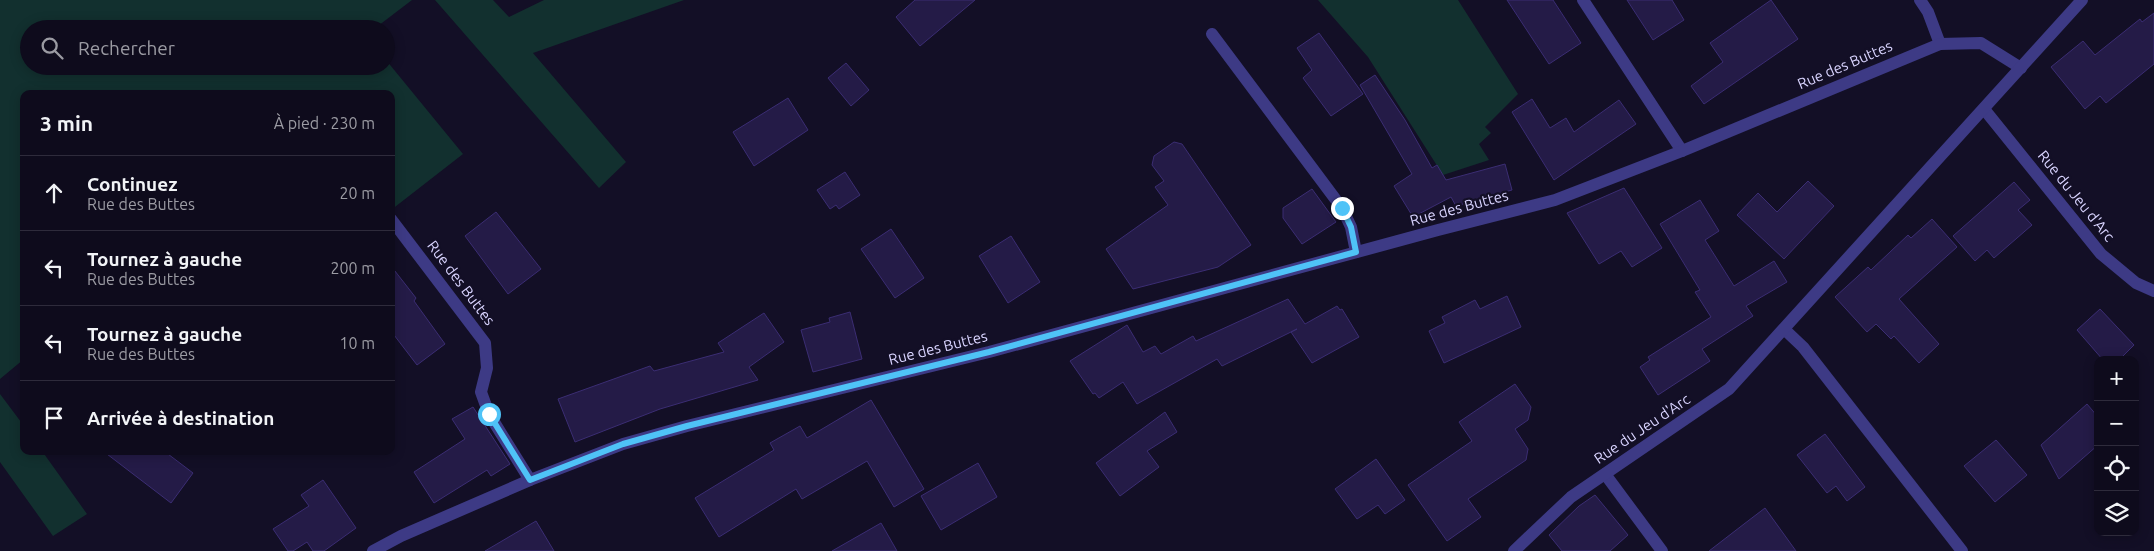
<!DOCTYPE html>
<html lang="fr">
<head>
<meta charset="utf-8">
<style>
	:root { --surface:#0e0b1c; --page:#171425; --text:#f1f3f6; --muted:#9b9ba3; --line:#2e2b3b }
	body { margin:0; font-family:Ubuntu,sans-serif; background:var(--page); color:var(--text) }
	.controls { position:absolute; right:15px; bottom:15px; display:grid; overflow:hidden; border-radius:10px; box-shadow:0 2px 12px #0003 }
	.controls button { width:45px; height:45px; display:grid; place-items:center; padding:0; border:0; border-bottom:1px solid var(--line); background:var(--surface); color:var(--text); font:25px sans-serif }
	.stop { position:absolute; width:15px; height:15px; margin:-11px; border:4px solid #4fc3f7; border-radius:50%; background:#fff }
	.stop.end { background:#4fc3f7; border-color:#fff; box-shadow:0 1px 5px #0008 }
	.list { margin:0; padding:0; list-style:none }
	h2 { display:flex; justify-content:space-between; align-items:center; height:65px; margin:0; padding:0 20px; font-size:21px }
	h2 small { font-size:16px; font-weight:400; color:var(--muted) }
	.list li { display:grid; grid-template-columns:32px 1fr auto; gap:15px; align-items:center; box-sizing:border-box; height:75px; padding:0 20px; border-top:1px solid var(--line) }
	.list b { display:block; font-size:19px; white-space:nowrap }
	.list p { margin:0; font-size:16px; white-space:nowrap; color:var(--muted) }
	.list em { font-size:16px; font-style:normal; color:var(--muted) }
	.icon { flex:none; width:28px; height:28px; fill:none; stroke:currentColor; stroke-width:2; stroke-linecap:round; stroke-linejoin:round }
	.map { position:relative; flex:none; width:2154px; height:551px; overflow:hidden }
	.search { position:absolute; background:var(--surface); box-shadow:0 2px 12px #0003; left:20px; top:20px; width:375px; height:55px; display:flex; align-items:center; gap:12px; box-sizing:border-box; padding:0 18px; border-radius:28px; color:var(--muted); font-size:19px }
	.panel { position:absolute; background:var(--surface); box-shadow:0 2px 12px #0003; left:20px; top:90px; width:375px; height:365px; border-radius:10px }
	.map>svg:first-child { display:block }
</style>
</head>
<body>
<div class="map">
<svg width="2154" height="551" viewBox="0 0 2154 551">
	<rect width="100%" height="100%" fill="#130f26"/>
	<g fill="#12302f">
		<path d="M0,0h412l-38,29h-345v37h357v-6l77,94 -72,56v-116h-367v265l-24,20z"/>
		<path d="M435,0h58l16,17 35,-17h140l-151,53 93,109 -27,26z"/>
		<path d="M1318,0h140l60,94 -33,33 6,6 -12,11 10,16 -46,15 -75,-118z"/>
		<path d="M0,394l24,32v25h18l45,63 -34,22 -53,-74z"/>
	</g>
	<g fill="#241b47" stroke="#3b2d73">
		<path d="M915,0h60l-55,46 -24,-29z"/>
		<path d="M1507,0h46l28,43 -32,21z"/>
		<path d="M1627,0h45l12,20 -31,20z"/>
		<path d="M1771,0l27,39 -94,65 -13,-18 32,-24 -13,-19z"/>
		<path d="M2154,13v51l-48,39 -6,-7 -15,13 -34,-42 32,-26 12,14 45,-36 2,3z"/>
		<path d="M1319,33l44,61 -32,22 -28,-38 9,-8 -15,-22z"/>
		<path d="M846,63l23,27 -18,16 -23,-28z"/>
		<path d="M1375,75l30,45 27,48 5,-3 9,15 59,-16 7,26 -56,16 -5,-9 -38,20 -19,-31 18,-12 -52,-89z"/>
		<path d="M788,98l20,32 -54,36 -21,-34z"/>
		<path d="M1532,99l18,29 16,-10 8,14 45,-32 17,24 -82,56 -42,-68z"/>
		<path d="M1174,142l8,2 69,101 -33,22 -85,22 -27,-40 62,-44 -13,-18 9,-6 -12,-16 2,-9z"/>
		<path d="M845,172l15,23 -21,14 -3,-4 -6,4 -13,-19z"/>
		<path d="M1808,181l26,25 -50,53 -47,-44 21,-22 19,19z"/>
		<path d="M2014,182l16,18 -12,10 14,15 -38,33 -7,-8 -12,11 -22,-25z"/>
		<path d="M1624,188l38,60 -30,19 -11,-16 -22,13 -32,-51z"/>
		<path d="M1312,189l24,33 -34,22 -19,-26v-10z"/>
		<path d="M1700,200l19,31 -14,9 29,46 40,-25 13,21 -41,24 7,10 -51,33 8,12 -52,34 -18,-28 10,-7 -2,-3 63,-40 -16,-25 5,-2 -40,-66z"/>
		<path d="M496,212l45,57 -33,25 -43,-58z"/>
		<path d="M1932,219l25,28 -58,52 40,45 -20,19 -25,-27 -3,3 -15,-15 -9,8 -32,-35 33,-30 3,3 37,-35 3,3z"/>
		<path d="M891,229l33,49 -29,20 -34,-49z"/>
		<path d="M1011,236l29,46 -32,21 -29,-47z"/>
		<path d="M391,266l25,32 -2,3 31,43 -28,21 -26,-34z"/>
		<path d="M1507,296l14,31 -77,36 -15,-32 16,-8 -3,-6 33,-17 5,9z"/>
		<path d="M1288,299l17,25 32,-18 3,4 2,-1 17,28 -47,26 -21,-31 6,-3 -75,37 -5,-7 -80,45 -14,-22 -24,16 -4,-5 -2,1 -23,-33 57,-36 16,27 12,-6 6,8 32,-18 3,5z"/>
		<path d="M2100,309l34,36 -15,15h-16l-26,-30z"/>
		<path d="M850,312l12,47 -49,13 -12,-42 29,-8 -1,-4z"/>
		<path d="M764,313l20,29 -35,25 9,13 -98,29 -85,33 -17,-43 92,-33 4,5 70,-19 -6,-9z"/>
		<path d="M1515,384l16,23 -3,13 -13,9 13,20 -2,11 -58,39 13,18 -34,24 -39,-56 64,-44 -13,-19z"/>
		<path d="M871,400l53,89 -30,18 -27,-46 -65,38 -6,-10 -77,48 -24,-39 79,-48 -4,-7 30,-17 7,12z"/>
		<path d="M2087,404l11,13v28l-39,34 -18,-34z"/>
		<path d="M473,407l37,57 -19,12 -4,-6 -53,33 -20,-31 51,-33 -13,-20z"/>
		<path d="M1165,412l12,20 -30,19 12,16 -39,29 -24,-33z"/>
		<path d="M1825,434l40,53 -18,14 -11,-15 -9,7 -30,-38z"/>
		<path d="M1996,440l31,35 -32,27 -31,-36z"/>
		<path d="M103,451h61l29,22 -22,30z"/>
		<path d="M1376,459l29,41 -20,14 -7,-9 -21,14 -22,-30z"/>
		<path d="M978,463l19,34 -56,33 -20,-34z"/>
		<path d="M323,480l33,48 -32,23h-11l-6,-9 -14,9h-5l-15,-22 36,-23 -8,-11z"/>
		<path d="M1595,495l33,40 -18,16h-48l-13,-16 30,-29z"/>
		<path d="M1765,508l31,43h-87l35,-27z"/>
		<path d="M536,521l18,30h-69z"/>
		<path d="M881,523l16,28h-65z"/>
	</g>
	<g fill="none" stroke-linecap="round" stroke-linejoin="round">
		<g stroke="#3d3a85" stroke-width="12">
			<path d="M1583,0l99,151"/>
			<path d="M1920,0l8,12 12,32"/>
			<path d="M1212,34l130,174 9,19 5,25"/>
			<path d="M1984,109l117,145 35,29 18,8"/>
			<path d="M391,219l94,124 2,25 -6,24 8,22 41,66"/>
			<path d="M1784,329l19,18 159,204"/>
			<path d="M1605,474l57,77"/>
			<path d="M373,551l28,-15 129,-56 93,-36 64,-18 302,-74 449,-122 117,-30 127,-49 258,-107 41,-1 40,25"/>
			<path d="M1514,551l57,-54 158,-108 353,-389"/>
		</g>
	</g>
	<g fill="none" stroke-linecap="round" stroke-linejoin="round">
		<path stroke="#4fc3f7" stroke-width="6" d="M489,414l41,66 93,-36 64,-18 302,-74 367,-100 -5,-25 -9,-19"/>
	</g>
	<g text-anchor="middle" stroke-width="4.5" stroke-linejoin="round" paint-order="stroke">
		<g font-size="15" fill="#d9d4ff" stroke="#130f26">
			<text transform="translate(1845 65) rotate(-23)" y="5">Rue des Buttes</text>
			<text transform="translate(2076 196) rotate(51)" y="5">Rue du Jeu d'Arc</text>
			<text transform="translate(1459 208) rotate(-15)" y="5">Rue des Buttes</text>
			<text transform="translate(461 283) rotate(53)" y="5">Rue des Buttes</text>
			<text transform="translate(938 348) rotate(-14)" y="5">Rue des Buttes</text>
			<text transform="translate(1642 429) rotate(-34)" y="5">Rue du Jeu d'Arc</text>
		</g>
	</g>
</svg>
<div class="controls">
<button>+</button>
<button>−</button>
<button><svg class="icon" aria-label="locate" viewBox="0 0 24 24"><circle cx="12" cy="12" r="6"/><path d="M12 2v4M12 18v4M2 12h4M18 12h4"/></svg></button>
<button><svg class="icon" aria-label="layers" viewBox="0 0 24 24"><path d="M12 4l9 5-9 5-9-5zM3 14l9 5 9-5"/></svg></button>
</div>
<div class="stop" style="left:489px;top:414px"></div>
<div class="stop end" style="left:1342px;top:208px"></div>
<div class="search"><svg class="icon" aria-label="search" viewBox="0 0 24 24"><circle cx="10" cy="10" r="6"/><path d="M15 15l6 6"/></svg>Rechercher</div>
<section class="panel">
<h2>3 min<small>À pied · 230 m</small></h2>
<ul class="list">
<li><svg class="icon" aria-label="ahead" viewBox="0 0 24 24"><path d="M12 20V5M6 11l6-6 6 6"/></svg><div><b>Continuez</b><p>Rue des Buttes</p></div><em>20 m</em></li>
<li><svg class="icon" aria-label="left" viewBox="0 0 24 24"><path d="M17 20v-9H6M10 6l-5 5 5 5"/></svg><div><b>Tournez à gauche</b><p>Rue des Buttes</p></div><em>200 m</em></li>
<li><svg class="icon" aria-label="left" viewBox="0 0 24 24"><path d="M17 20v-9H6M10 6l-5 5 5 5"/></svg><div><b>Tournez à gauche</b><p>Rue des Buttes</p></div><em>10 m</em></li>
<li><svg class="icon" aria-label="arrive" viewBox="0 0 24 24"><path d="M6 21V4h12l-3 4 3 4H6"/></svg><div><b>Arrivée à destination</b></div></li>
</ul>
</section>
</div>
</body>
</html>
